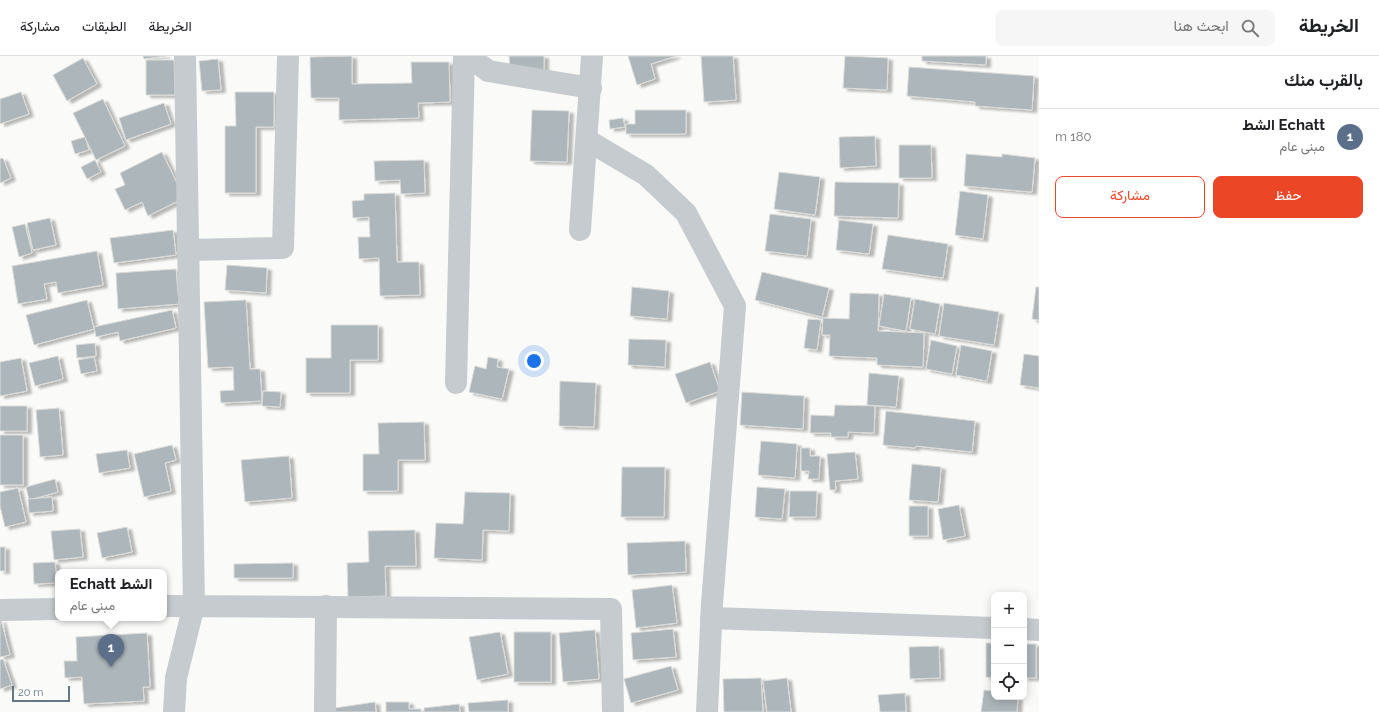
<!DOCTYPE html>
<html lang="ar">
<head>
<meta charset="utf-8">
<style>
	:root { --surface:#fff; --page:#f6f6f6; --text:#202124; --muted:#757577; --line:#e0e0e0; --accent:#eb4727 }
	body { margin:0; font-family:Raleway,Vazirmatn,sans-serif; background:var(--page); color:var(--text); direction:rtl }
	.controls { position:absolute; right:12px; bottom:12px; display:grid; overflow:hidden; border-radius:8px; box-shadow:0 2px 10px #0003 }
	.controls button { width:36px; height:36px; display:grid; place-items:center; padding:0; border:0; border-bottom:1px solid var(--line); background:var(--surface); color:var(--text); font:20px sans-serif }
	.scale { position:absolute; left:12px; bottom:10px; width:58px; box-sizing:border-box; padding-left:4px; border:2px solid #647884; border-top:0; font-size:11px; line-height:14px; white-space:nowrap; color:#647884; -webkit-text-stroke:3px #fff; paint-order:stroke }
	.you { position:absolute; left:534px; top:305px; width:14px; height:14px; margin:-10px; border:3px solid #fff; border-radius:50%; background:#1a73e8; box-shadow:0 0 0 6px #1a73e833 }
	.badge { display:grid; place-items:center; width:26px; height:26px; border-radius:50%; background:var(--accent); color:#fff; font-size:13px; font-weight:700 }
	.pin { position:absolute; translate:-50% -33px; filter:drop-shadow(0 1px 2px #0008) }
	.pin::after { content:''; position:absolute; top:21px; width:14px; height:12px; background:inherit; clip-path:polygon(0 0,100% 0,50% 100%) }
	.popup { position:absolute; left:55px; top:513px; width:112px; height:52px; box-sizing:border-box; display:grid; place-content:center; border-radius:8px; background:var(--surface); filter:drop-shadow(0 1px 3px #0005); font-size:13px; white-space:nowrap; color:var(--muted) }
	.popup b { font-size:15px; color:var(--text) }
	.popup::after { content:''; position:absolute; left:50%; top:100%; margin-left:-8px; border:8px solid transparent; border-top-color:var(--surface) }
	.list { margin:0; padding:0; list-style:none }
	h2 { display:flex; justify-content:space-between; align-items:center; height:52px; margin:0; padding:0 16px; font-size:17px }
	h2 small { font-size:13px; font-weight:400; color:var(--muted) }
	.list li { display:grid; grid-template-columns:26px 1fr auto; gap:12px; align-items:center; box-sizing:border-box; height:56px; padding:0 16px; border-top:1px solid var(--line) }
	.list b { display:block; font-size:15px; white-space:nowrap }
	.list p { margin:0; font-size:13px; white-space:nowrap; color:var(--muted) }
	.list em { font-size:13px; font-style:normal; color:var(--muted) }
	.actions { display:flex; gap:8px; padding:12px 16px }
	.actions a { flex:1; padding:9px 0; border:1px solid var(--accent); border-radius:8px; text-align:center; font-size:14px; color:var(--accent) }
	.actions .main { background:var(--accent); color:#fff }
	.icon { flex:none; width:22px; height:22px; fill:none; stroke:currentColor; stroke-width:2; stroke-linecap:round; stroke-linejoin:round }
	.map { position:relative; flex:none; width:1039px; height:656px; overflow:hidden; direction:ltr }
	header { display:flex; align-items:center; gap:24px; box-sizing:border-box; height:56px; padding:0 20px; background:var(--surface); border-bottom:1px solid var(--line) }
	header strong { font-size:19px }
	nav { display:flex; gap:22px; margin-inline-start:auto; font-size:14px }
	.search { width:280px; height:36px; background:var(--page); display:flex; align-items:center; gap:10px; box-sizing:border-box; padding:0 14px; border-radius:8px; color:var(--muted); font-size:15px }
	main { display:flex }
	aside { flex:1; background:var(--surface) }
	.map>svg:first-child { display:block }
</style>
</head>
<body>
<header>
<strong>الخريطة</strong>
<div class="search"><svg class="icon" aria-label="search" viewBox="0 0 24 24"><circle cx="10" cy="10" r="6"/><path d="M15 15l6 6"/></svg>ابحث هنا</div>
<nav><a>الخريطة</a><a>الطبقات</a><a>مشاركة</a></nav>
</header>
<main>
<aside>
<h2>بالقرب منك<small></small></h2>
<ul class="list">
<li><span class="badge" style="background:#5c6f8a">1</span><div><b>Echatt الشط</b><p>مبنى عام</p></div><em>180 m</em></li>
</ul>
<div class="actions"><a class="main">حفظ</a><a>مشاركة</a></div>
</aside>
<div class="map">
<svg width="1039" height="656" viewBox="0 0 1039 656">
	<defs>
		<filter id="shadow"><feDropShadow dx="4.5" dy="2.5" stdDeviation="1" flood-color="#0004"/></filter>
	</defs>
	<rect width="100%" height="100%" fill="#fafaf8"/>
	<g fill="#acb6bb" stroke="#dcdcda" filter="url(#shadow)">
		<path d="M143,0h23l-22,3z"/>
		<path d="M352,0v28l60,-1 -1,-21h38l1,40 -32,1 1,15 -80,2v-22h-28l-1,-41z"/>
		<path d="M509,0h35v15l-34,1z"/>
		<path d="M628,0h48l-25,8 4,15 -18,6z"/>
		<path d="M701,0h32l3,44 -32,2z"/>
		<path d="M845,0l43,2 -1,32 -44,-2z"/>
		<path d="M922,0h64v9l-64,-4z"/>
		<path d="M83,2l14,26 -30,17 -14,-26z"/>
		<path d="M218,3l3,31 -19,1 -3,-30z"/>
		<path d="M146,4h28l1,35h-29z"/>
		<path d="M909,11l125,9 -2,34 -57,-4v-4l-68,-6z"/>
		<path d="M21,36l8,22 -29,10v-25z"/>
		<path d="M235,36h39v35h-18v66h-31v-67h11z"/>
		<path d="M103,43l22,47 -29,14 -23,-47z"/>
		<path d="M164,47l7,21 -45,16 -7,-22z"/>
		<path d="M532,54l37,1 -2,51 -37,-1z"/>
		<path d="M635,54h51v24h-60v-10h9z"/>
		<path d="M623,62l2,9 -15,2 -1,-9z"/>
		<path d="M875,80l1,30 -36,2 -1,-31z"/>
		<path d="M85,81l4,13 -14,4 -4,-13z"/>
		<path d="M899,89h32l1,33h-33z"/>
		<path d="M162,96l22,46 -36,18 -6,-14 -17,8 -10,-21 10,-4 -5,-12z"/>
		<path d="M966,98l36,3v-3l33,4 -3,34 -68,-6z"/>
		<path d="M3,102l8,20 -11,5v-24z"/>
		<path d="M95,104l6,12 -14,7 -6,-12z"/>
		<path d="M424,104l1,33 -24,1 -1,-14 -25,1 -1,-20z"/>
		<path d="M779,116l41,5 -5,38 -41,-6z"/>
		<path d="M835,126l64,1 -1,35 -64,-2z"/>
		<path d="M960,135l28,4 -5,44 -28,-4z"/>
		<path d="M395,137l2,69h22l1,33 -40,1 -1,-38 -20,1 -1,-22h12l-1,-20 -16,1 -1,-17 12,-1v-6z"/>
		<path d="M770,158l41,5 -4,37 -42,-5z"/>
		<path d="M50,162l6,27 -23,5 -6,-27z"/>
		<path d="M839,164l34,4 -4,30 -33,-4z"/>
		<path d="M25,168l7,29 -13,4 -7,-30z"/>
		<path d="M173,174l3,25 -62,8 -4,-25z"/>
		<path d="M888,179l60,9 -5,34 -61,-9z"/>
		<path d="M97,195l6,34 -45,8 -2,-11 -12,2 3,15 -29,5 -6,-38z"/>
		<path d="M227,209l40,3 -1,25 -41,-3z"/>
		<path d="M176,213l3,35 -61,5 -2,-36z"/>
		<path d="M762,216l67,16 -7,29 -67,-17z"/>
		<path d="M632,231l37,4 -2,28 -37,-3z"/>
		<path d="M1036,231h3v33l-7,-1z"/>
		<path d="M850,237l29,1 -1,37 46,2 -1,34 -46,-2v-7l-48,-2 1,-21h-8l1,-17 26,1z"/>
		<path d="M884,238l27,4 -5,33 -27,-5z"/>
		<path d="M915,243l25,5 -5,30 -25,-5z"/>
		<path d="M87,244l7,29 -60,16 -8,-30z"/>
		<path d="M246,244l4,69h10l2,32 -41,2 -1,-12 14,-1 -1,-23 -25,1 -4,-66z"/>
		<path d="M944,247l55,9 -5,33 -55,-9z"/>
		<path d="M172,254l4,18 -56,13 -2,-9 -22,5 -2,-10z"/>
		<path d="M808,263l13,1 -4,30 -13,-2z"/>
		<path d="M331,269h47v35h-28v33h-44v-35h25z"/>
		<path d="M629,283l37,1 -1,27 -37,-2z"/>
		<path d="M931,284l26,6 -5,28 -26,-5z"/>
		<path d="M95,287l1,13 -19,2 -1,-13z"/>
		<path d="M961,289l31,6 -5,30 -31,-6z"/>
		<path d="M1024,298l15,2v32l-19,-3z"/>
		<path d="M58,300l5,23 -28,7 -6,-23z"/>
		<path d="M94,301l3,14 -16,3 -3,-14z"/>
		<path d="M488,301l10,2 -1,8 12,2 -7,30 -33,-7 6,-26 11,3z"/>
		<path d="M21,302l6,33 -27,5v-34z"/>
		<path d="M710,306l10,29 -34,12 -11,-29z"/>
		<path d="M869,317l30,3 -3,31 -29,-2z"/>
		<path d="M560,325l36,2 -2,44 -35,-1z"/>
		<path d="M263,335l18,1 -1,15 -18,-1z"/>
		<path d="M742,336l62,4 -1,33 -63,-4z"/>
		<path d="M835,349l40,1 -1,27 -26,-1v5h-17v-4h-21l1,-18 23,1z"/>
		<rect x="0" y="350" width="27" height="25"/>
		<path d="M59,352l4,47 -23,2 -4,-47z"/>
		<path d="M886,355l89,10 -3,31 -56,-6 -1,2 -32,-3z"/>
		<path d="M424,366l1,38h-27v31h-35v-37h16l-1,-31z"/>
		<rect x="0" y="379" width="23" height="50"/>
		<path d="M761,385l36,3 -2,34 -37,-3z"/>
		<path d="M172,389l4,15 -11,3 6,28 -27,6 -10,-43z"/>
		<path d="M801,392h9v8h10l-1,23h-11l1,-8h-8z"/>
		<path d="M127,394l3,18 -31,5 -3,-19z"/>
		<path d="M855,396l3,27 -23,2 1,9h-6l-3,-36z"/>
		<path d="M289,400l3,42 -47,4 -4,-42z"/>
		<path d="M912,408l29,3 -3,35 -29,-2z"/>
		<path d="M622,411h43l-1,50h-43z"/>
		<path d="M55,423l3,13 -29,8 -3,-13z"/>
		<path d="M757,431l28,2 -3,30 -27,-2z"/>
		<path d="M18,432l8,34 -21,5 -5,-21v-14z"/>
		<path d="M790,435h27l-1,26h-27z"/>
		<path d="M465,436l45,1 -1,38 -26,-1 -1,30 -48,-2 2,-35 27,1z"/>
		<path d="M52,441l1,14 -24,2 -1,-14z"/>
		<path d="M959,449l6,31 -22,4 -5,-31z"/>
		<rect x="909" y="450" width="19" height="30"/>
		<path d="M127,471l5,25 -30,6 -5,-25z"/>
		<path d="M80,473l3,28 -29,3 -3,-29z"/>
		<path d="M415,474l1,36h-31l1,30 -38,1 -1,-34 22,-1 -1,-31z"/>
		<path d="M685,485l1,31 -58,3 -1,-32z"/>
		<rect x="0" y="491" width="5" height="24"/>
		<path d="M55,506l2,21 -23,1 -1,-21z"/>
		<path d="M293,507v15h-59v-14z"/>
		<path d="M672,529l5,38 -41,5 -4,-38z"/>
		<path d="M0,564h1l9,35 -10,2z"/>
		<path d="M673,573l3,28 -43,3 -2,-27z"/>
		<path d="M595,574l4,49 -36,3 -4,-49z"/>
		<path d="M500,576l8,42 -31,6 -8,-43z"/>
		<rect x="514" y="576" width="37" height="50"/>
		<path d="M147,577l3,54h-7l1,14 -60,3 -2,-27 -17,1 -1,-17h13l-1,-24z"/>
		<path d="M986,587h8v35l-8,-1z"/>
		<rect x="1024" y="588" width="12" height="34"/>
		<path d="M939,590l1,32 -30,1 -1,-32z"/>
		<path d="M3,603l9,26 -12,4v-29z"/>
		<path d="M671,610l7,24 -47,13 -7,-24z"/>
		<path d="M761,622l2,34h-39l-1,-33z"/>
		<path d="M787,622l4,34h-24l-4,-31z"/>
		<path d="M984,634l10,1v6h24l-1,15h-36z"/>
		<path d="M905,637l1,19h-26l-2,-17z"/>
		<path d="M508,644v12h-39l-1,-9z"/>
		<path d="M375,646l1,10h-41v-4z"/>
		<path d="M386,646h23v7h12v3h-35z"/>
		<path d="M459,648l1,8h-36v-4z"/>
	</g>
	<g fill="none" stroke-linecap="round" stroke-linejoin="round">
		<g stroke="#c5cbce" stroke-width="22">
			<path d="M469,0l19,15 103,17"/>
			<path d="M587,84l59,35 40,38 49,93 -23,298 -5,108"/>
			<path d="M580,174l12,-174"/>
			<path d="M188,194l95,-2 5,-192"/>
			<path d="M456,327l8,-327"/>
			<path d="M164,550l447,3 2,103"/>
			<path d="M0,554l58,-1"/>
			<path d="M711,562l283,10"/>
			<path d="M1024,573l15,1"/>
			<path d="M174,656l2,-34 18,-73 -9,-549"/>
			<path d="M325,656l1,-106"/>
		</g>
	</g>
</svg>
<div class="controls">
<button>+</button>
<button>−</button>
<button><svg class="icon" aria-label="locate" viewBox="0 0 24 24"><circle cx="12" cy="12" r="6"/><path d="M12 2v4M12 18v4M2 12h4M18 12h4"/></svg></button>
</div>
<div class="scale">20 m</div>
<div class="you"></div>
<div class="pin badge" style="left:111px;top:611px;background:#5c6f8a">1</div>
<div class="popup"><b>Echatt الشط</b>مبنى عام</div>
</div>
</main>
</body>
</html>
